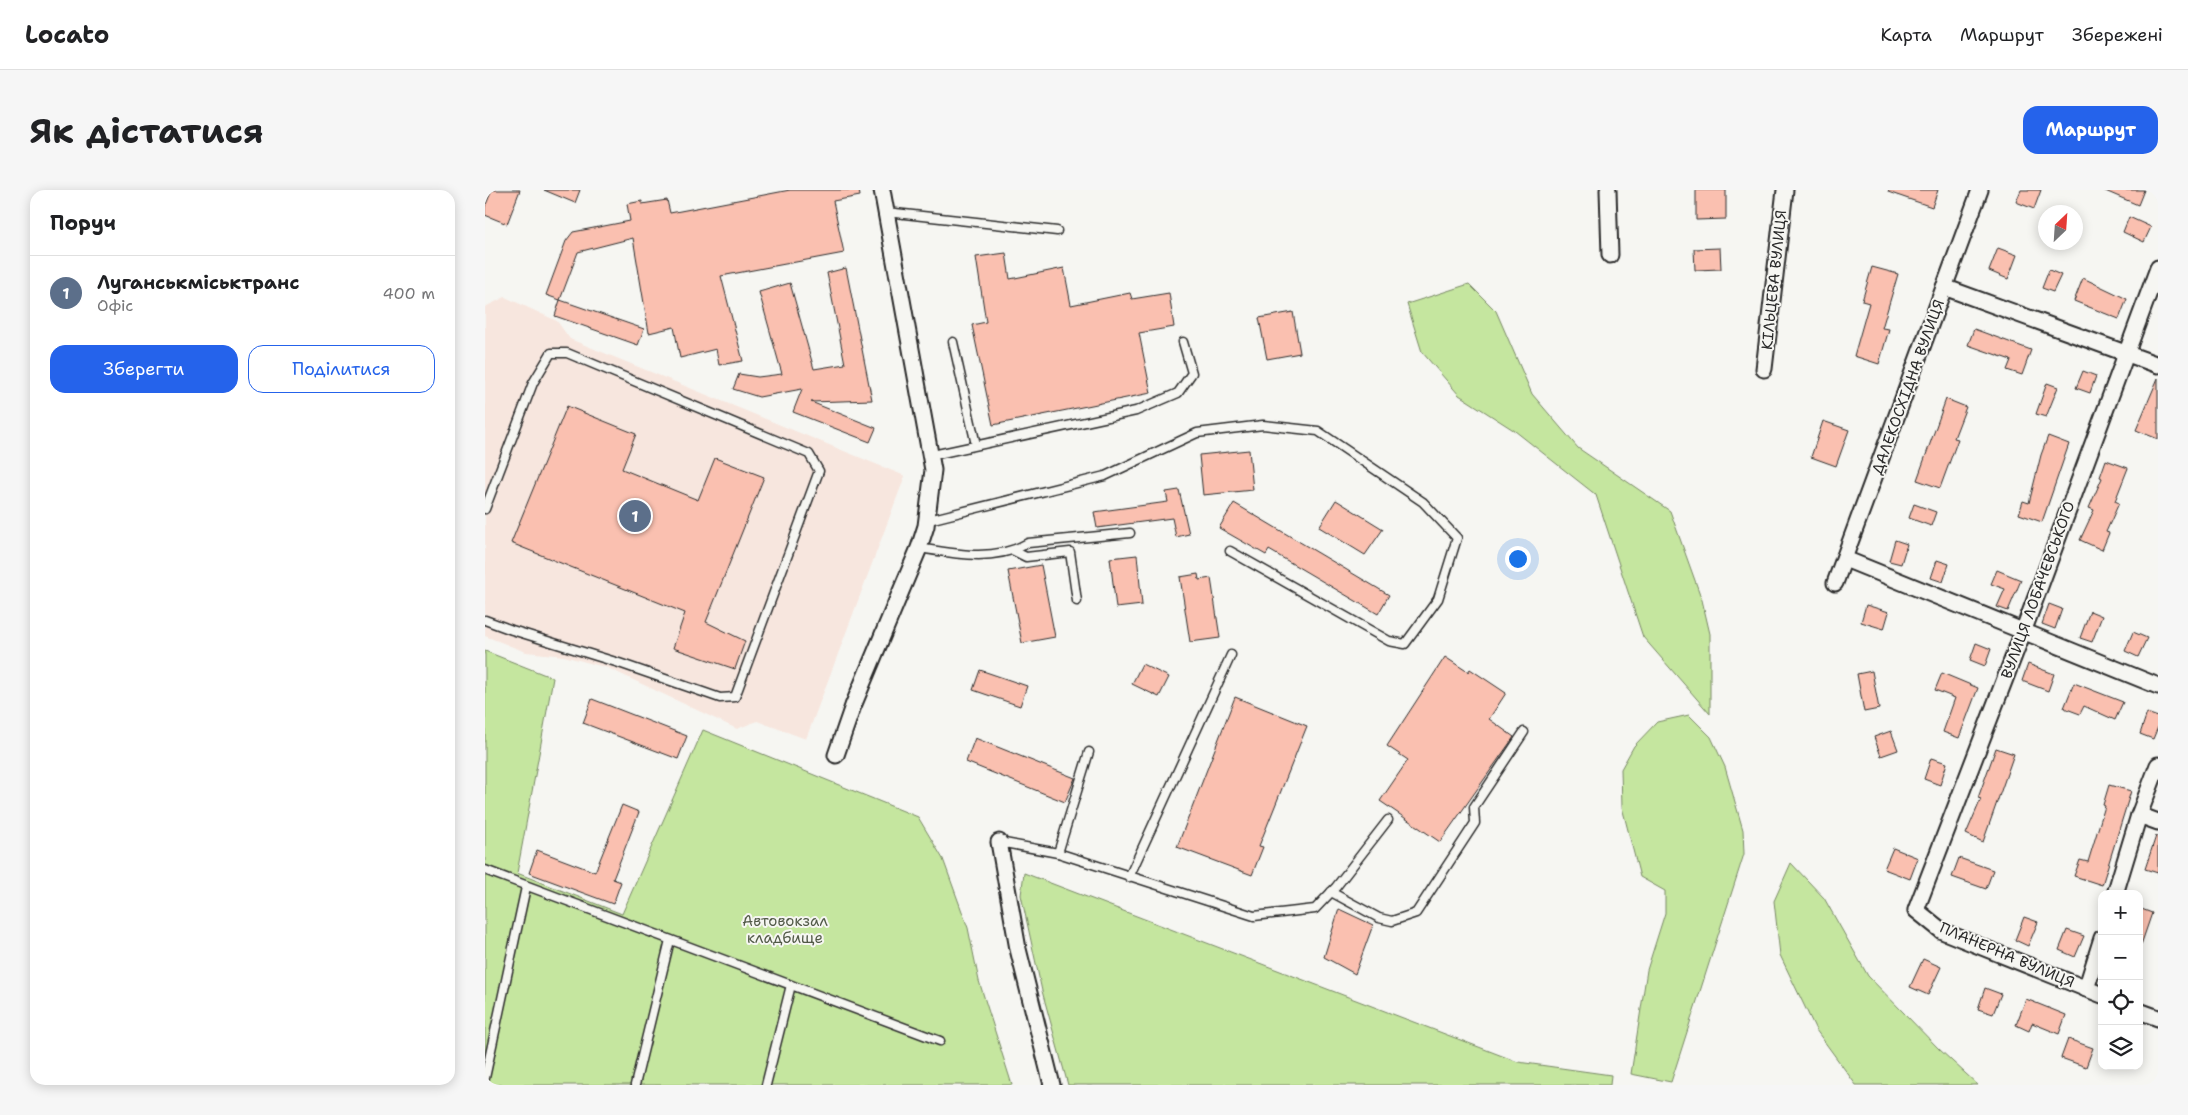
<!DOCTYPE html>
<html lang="uk">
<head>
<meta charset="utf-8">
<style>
	:root { --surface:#fff; --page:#f6f6f6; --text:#202124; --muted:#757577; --line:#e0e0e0; --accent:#2563eb }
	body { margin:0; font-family:"Shantell Sans",sans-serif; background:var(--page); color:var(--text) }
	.controls { position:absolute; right:15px; bottom:15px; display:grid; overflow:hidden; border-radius:10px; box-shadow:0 2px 12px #0003 }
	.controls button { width:45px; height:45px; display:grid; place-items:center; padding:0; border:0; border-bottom:1px solid var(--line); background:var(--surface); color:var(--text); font:25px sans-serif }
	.compass { position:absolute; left:1553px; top:15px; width:45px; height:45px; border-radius:50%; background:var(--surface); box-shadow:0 2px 12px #0003; rotate:25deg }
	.you { position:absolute; left:1032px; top:368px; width:18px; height:18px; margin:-12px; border:4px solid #fff; border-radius:50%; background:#1a73e8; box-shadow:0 0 0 8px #1a73e833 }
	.badge { display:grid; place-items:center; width:32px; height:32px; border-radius:50%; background:var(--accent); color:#fff; font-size:16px; font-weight:700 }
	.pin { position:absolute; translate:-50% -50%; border:2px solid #fff; box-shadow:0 1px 5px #0006 }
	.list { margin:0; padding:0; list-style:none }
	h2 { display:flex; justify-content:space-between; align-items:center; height:65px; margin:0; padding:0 20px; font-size:21px }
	h2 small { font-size:16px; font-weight:400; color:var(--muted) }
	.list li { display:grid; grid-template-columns:32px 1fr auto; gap:15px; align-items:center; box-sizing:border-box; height:75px; padding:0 20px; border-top:1px solid var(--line) }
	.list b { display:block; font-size:19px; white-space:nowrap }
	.list p { margin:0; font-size:16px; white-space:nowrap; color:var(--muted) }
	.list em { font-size:16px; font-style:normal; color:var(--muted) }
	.actions { display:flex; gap:10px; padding:15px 20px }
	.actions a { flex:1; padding:11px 0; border:1px solid var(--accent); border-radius:15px; text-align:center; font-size:18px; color:var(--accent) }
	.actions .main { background:var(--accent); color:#fff }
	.icon { flex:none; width:28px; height:28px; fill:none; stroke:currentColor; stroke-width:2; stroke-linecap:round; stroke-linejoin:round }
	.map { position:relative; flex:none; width:1673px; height:895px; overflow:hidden; border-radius:15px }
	header { display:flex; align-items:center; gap:30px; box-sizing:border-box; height:70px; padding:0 25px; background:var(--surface); border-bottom:1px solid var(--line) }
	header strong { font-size:24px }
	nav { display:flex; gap:28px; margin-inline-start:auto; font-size:18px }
	.intro { display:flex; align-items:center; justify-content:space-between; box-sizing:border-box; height:120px; padding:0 30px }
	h1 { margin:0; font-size:35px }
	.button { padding:12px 22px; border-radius:15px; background:var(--accent); color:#fff; font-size:18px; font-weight:700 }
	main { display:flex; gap:30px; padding:0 30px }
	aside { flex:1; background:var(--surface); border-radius:15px; box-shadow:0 2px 12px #0003 }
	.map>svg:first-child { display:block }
</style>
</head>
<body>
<header>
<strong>Locato</strong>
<nav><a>Карта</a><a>Маршрут</a><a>Збережені</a></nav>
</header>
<div class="intro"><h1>Як дістатися</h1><a class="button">Маршрут</a></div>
<main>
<aside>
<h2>Поруч<small></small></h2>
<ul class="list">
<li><span class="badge" style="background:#5c6f8a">1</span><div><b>Луганськміськтранс</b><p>Офіс</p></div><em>400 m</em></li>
</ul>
<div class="actions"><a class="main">Зберегти</a><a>Поділитися</a></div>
</aside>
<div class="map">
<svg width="1673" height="895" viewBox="0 0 1673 895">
	<rect width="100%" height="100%" fill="#f6f6f2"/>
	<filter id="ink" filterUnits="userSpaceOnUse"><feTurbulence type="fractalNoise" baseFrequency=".02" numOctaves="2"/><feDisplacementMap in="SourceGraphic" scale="10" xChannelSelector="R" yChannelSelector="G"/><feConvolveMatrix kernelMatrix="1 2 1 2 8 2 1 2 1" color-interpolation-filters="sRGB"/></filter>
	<g filter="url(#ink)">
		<path fill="#f7e6de" d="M20,107l52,24 13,18 335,137 -99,263 -49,-18 -20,8 -129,-61 -44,-12 -38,-4 -41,-16v-329z"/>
		<g fill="#c5e69f" stroke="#788865">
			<path d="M984,94l27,27 36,83 46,54 92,63 32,89 8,34v80l-67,-77 -47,-142 -81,-64 -56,-36 -37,-43 -15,-48z"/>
			<path d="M0,461l68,27 -36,195 105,41 81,-184 215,87 25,42 25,69 11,53 33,104h-527z"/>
			<path d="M1204,525l22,22 14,30 18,63 1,24 -73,228 -40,-8 16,-104 18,-57v-22l-25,-14 -18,-70 -1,-38 13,-23 23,-24z"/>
			<path d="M1306,673l33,35 44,78 71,73 39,36h-122l-40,-55 -36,-75 -6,-54z"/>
			<path d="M539,683l494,189 93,13 -1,10h-542l-26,-94 -21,-96z"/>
		</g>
		<g fill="#fac0b0" stroke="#2b2b2b">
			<path d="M7,0h28l-13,34 -22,-9v-8z"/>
			<path d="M59,0h36l-5,13z"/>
			<path d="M305,0h69l1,6 -27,5 11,52 -123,23 22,85 -24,4 -3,-16 -36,9 -6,-31 -25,6 -16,-95 -55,14 -18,48 -14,-5 20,-54 7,-9 57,-11 -3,-17 15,-3v3l25,-4 3,13z"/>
			<path d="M1211,0h30v29l-30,1z"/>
			<path d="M1404,0h49l-6,17 -44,-15z"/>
			<path d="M1536,0h20l-7,19 -18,-7z"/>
			<path d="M1618,0h41l-6,15z"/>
			<path d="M1644,27l22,10 -7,15 -21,-10z"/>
			<path d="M1235,58l1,21 -26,1 -1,-21z"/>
			<path d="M1513,58l19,7 -9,24 -19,-8z"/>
			<path d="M521,63l4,26 54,-11 7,37 59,-12 2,6 37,-6 5,34 -35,6 12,60 -158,32 -21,-100 14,-3 -10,-65z"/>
			<path d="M1387,77l26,7 -16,54 7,1 -10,35 -25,-8 15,-53 -7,-2z"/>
			<path d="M361,78l26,132 -61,2 65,26 -6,14 -77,-30 9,-23 -43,8 -26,-8 6,-15 19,3 24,-3 -23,-82 31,-9 24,86 31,-5 -18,-91z"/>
			<path d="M1564,80l12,5 -8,17 -11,-4z"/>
			<path d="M1598,88l44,21 -8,20 -45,-18z"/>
			<path d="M75,110l84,29 -6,16 -83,-29z"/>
			<path d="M808,122l7,41 -33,6 -8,-41z"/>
			<path d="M1489,139l57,21 -9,25 -15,-5 4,-10 -43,-15z"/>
			<path d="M1598,181l13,5 -6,17 -14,-5z"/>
			<path d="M1673,188v61l-22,-9z"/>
			<path d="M1562,193l11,4 -12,30 -10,-3z"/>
			<path d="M1461,209l20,8 -12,31 4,1 -18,49 -23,-8z"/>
			<path d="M82,216l69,28 -14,35 76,31 17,-42 49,19 -58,145 39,19 -10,28 -62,-21 12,-35 -174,-70z"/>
			<path d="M1338,231l26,9 -13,36 -25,-9z"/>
			<path d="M1563,246l21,8 -27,78 -23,-8 4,-13 6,2 12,-48z"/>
			<path d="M764,260l4,40 -50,5 -4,-40z"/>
			<path d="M1621,270l22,8 -13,33 4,2 -13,29 3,1 -7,17 -22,-10 14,-30 -5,-2 13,-30 -2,-1z"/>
			<path d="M694,300l10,44 -13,3 -4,-19 -75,10 -3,-16 74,-10 -2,-10z"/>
			<path d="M851,310l47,29 -18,26 -46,-28z"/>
			<path d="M749,313l155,92 -11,19 -109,-64 -3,5 -47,-27z"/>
			<path d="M1429,314l22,8 -5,14 -22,-8z"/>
			<path d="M1410,350l12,4 -6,20 -12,-3z"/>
			<path d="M652,365l5,50 -26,3 -6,-50z"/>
			<path d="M1452,370l12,4 -6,18 -12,-4z"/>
			<path d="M556,375l14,72 -33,6 -14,-72z"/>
			<path d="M1512,380l24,10 -13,31 -11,-4 8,-18 -14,-5z"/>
			<path d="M713,384l1,6 12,-2 9,60 -30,4 -10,-65z"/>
			<path d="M1564,414l13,5 -7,20 -13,-5z"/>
			<path d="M1381,415l23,7 -5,17 -23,-7z"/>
			<path d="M1605,421l12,5 -10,26 -12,-4z"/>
			<path d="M1648,442l14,6 -9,19 -13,-6z"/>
			<path d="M1491,453l15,6 -6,17 -15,-6z"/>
			<path d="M960,467l23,15 2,-3 36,24 -17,26 25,18 -74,105 -60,-41 28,-41 -21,-14z"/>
			<path d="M657,474l27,13 -10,20 -27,-13z"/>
			<path d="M1543,474l26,10 -6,17 -26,-10z"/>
			<path d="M495,480l47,16 -7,20 -47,-16z"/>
			<path d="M1387,481l7,38 -15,3 -7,-38z"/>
			<path d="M1457,483l36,15 -19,50 -16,-6 12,-34 -20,-8z"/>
			<path d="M1589,493l49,19 -8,18 -31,-14 -4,8 -16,-6z"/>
			<path d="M750,507l72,29 -48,120 4,1 -11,28 -75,-28z"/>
			<path d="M107,509l95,37 -9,23 -95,-36z"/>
			<path d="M1662,523l11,4v10l-5,12 -13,-5z"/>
			<path d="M1406,541l7,19 -17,6 -7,-19z"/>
			<path d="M490,548l100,40 -10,24 -99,-40z"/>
			<path d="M1511,558l18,6 -31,88 -17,-8 15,-35 -3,-1z"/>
			<path d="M1446,568l16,5 -7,22 -16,-6z"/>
			<path d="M1624,595l22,6 -29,94 -28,-9 6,-16 8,2 17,-56 -2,-1z"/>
			<path d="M137,615l17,7 -26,67 8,3 -8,22 -84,-31 8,-23 58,22z"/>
			<path d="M1671,646l2,1v36l-13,-4z"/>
			<path d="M1408,658l25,10 -8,21 -26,-10z"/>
			<path d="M1474,668l34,12 -7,19 -34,-12z"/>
			<path d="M1654,718l13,5 -11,32 -2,-1z"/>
			<path d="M854,719l34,16 -18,49 -31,-17z"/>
			<path d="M1539,727l14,5 -10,24 -13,-6z"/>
			<path d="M1582,740l17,6 -9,21 -16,-7z"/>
			<path d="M1438,769l18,8 -13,28 -18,-8z"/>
			<path d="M1500,798l16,6 -8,20 -15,-5z"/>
			<path d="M1541,809l40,16 -7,19 -27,-11 -3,8 -13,-6z"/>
			<path d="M1583,849l25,9 -7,19 -25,-9z"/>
		</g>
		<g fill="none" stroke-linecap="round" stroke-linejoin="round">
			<defs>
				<g id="lane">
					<path d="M401,22l171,19"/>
					<path d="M468,152l23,103"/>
					<path d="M443,266l208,-45 42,-18 14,-20 -9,-31"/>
					<path d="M0,319l48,-126 18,-30h16l242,101 10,17 -84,226 -15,1 -101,-35 -107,-33 -27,-10"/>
					<path d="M440,331l180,-45 92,-43 66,-8 55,6 105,71 34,36 -19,61 -33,45 -16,-3 -159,-90"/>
					<path d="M434,358c37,6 76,14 109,-5l102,-10"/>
					<path d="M529,361l12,6 44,-5 7,49"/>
					<path d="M514,652l59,11 196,63 61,-7 21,-22 52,-67"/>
					<path d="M573,663l31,-101"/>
					<path d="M0,680l455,171"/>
					<path d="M644,687l102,-222"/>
					<path d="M846,702l48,26 13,3 24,-8 59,-90 -1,-16 50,-75"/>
					<path d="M0,888l41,-191"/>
					<path d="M150,895l35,-145"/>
					<path d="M281,895l25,-100"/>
				</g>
				<g id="street">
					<path d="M1123,0l2,65"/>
					<path d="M1459,97l214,78"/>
					<path d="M1279,179l21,-179"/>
					<path d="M1360,369l313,127"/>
					<path d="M1350,393l145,-393"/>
					<path d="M351,565l17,-49 66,-158 7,-22 7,-56 -51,-280"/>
					<path d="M1654,625l19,7"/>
					<path d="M514,652l19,107 34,136"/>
					<path d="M1630,704l24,-79 19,-50"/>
					<path d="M1601,799l16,-51"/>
					<path d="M1617,805l-160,-64 -26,-21 107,-278 135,-364"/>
					<path d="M1654,821l19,7"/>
				</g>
			</defs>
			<use href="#lane" stroke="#2b2b2b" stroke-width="11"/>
			<use href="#street" stroke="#2b2b2b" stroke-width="19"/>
			<use href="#lane" stroke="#f6f6f2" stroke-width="8"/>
			<use href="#street" stroke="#f6f6f2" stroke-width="15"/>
		</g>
	</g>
	<g text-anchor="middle" stroke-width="4" stroke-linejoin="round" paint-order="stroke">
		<g font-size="15" fill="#2b2b2b" stroke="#f6f6f2">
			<text transform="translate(1289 90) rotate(-84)" y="5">КІЛЬЦЕВА ВУЛИЦЯ</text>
			<text transform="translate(1423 197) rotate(-70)" y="5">ДАЛЕКОСХІДНА ВУЛИЦЯ</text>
			<text transform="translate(1553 400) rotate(-70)" y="5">ВУЛИЦЯ ЛОБАЧЕВСЬКОГО</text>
			<text transform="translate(1522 765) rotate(23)" y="5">ПЛАНЕРНА ВУЛИЦЯ</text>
		</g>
		<g font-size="15" fill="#525a48" stroke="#f6f6f2">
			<text x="300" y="736">Автовокзал<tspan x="300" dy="17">кладбище</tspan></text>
		</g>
	</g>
</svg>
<div class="controls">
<button>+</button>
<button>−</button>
<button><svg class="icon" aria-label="locate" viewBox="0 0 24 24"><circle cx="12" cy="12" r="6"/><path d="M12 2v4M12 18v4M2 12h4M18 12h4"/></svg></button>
<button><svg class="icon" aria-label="layers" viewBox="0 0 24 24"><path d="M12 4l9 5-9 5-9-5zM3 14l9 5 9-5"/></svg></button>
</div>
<svg class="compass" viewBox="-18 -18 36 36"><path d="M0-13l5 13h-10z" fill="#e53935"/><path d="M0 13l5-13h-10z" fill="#757577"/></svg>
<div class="you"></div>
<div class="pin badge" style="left:150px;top:326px;background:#5c6f8a">1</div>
</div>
</main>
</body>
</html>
